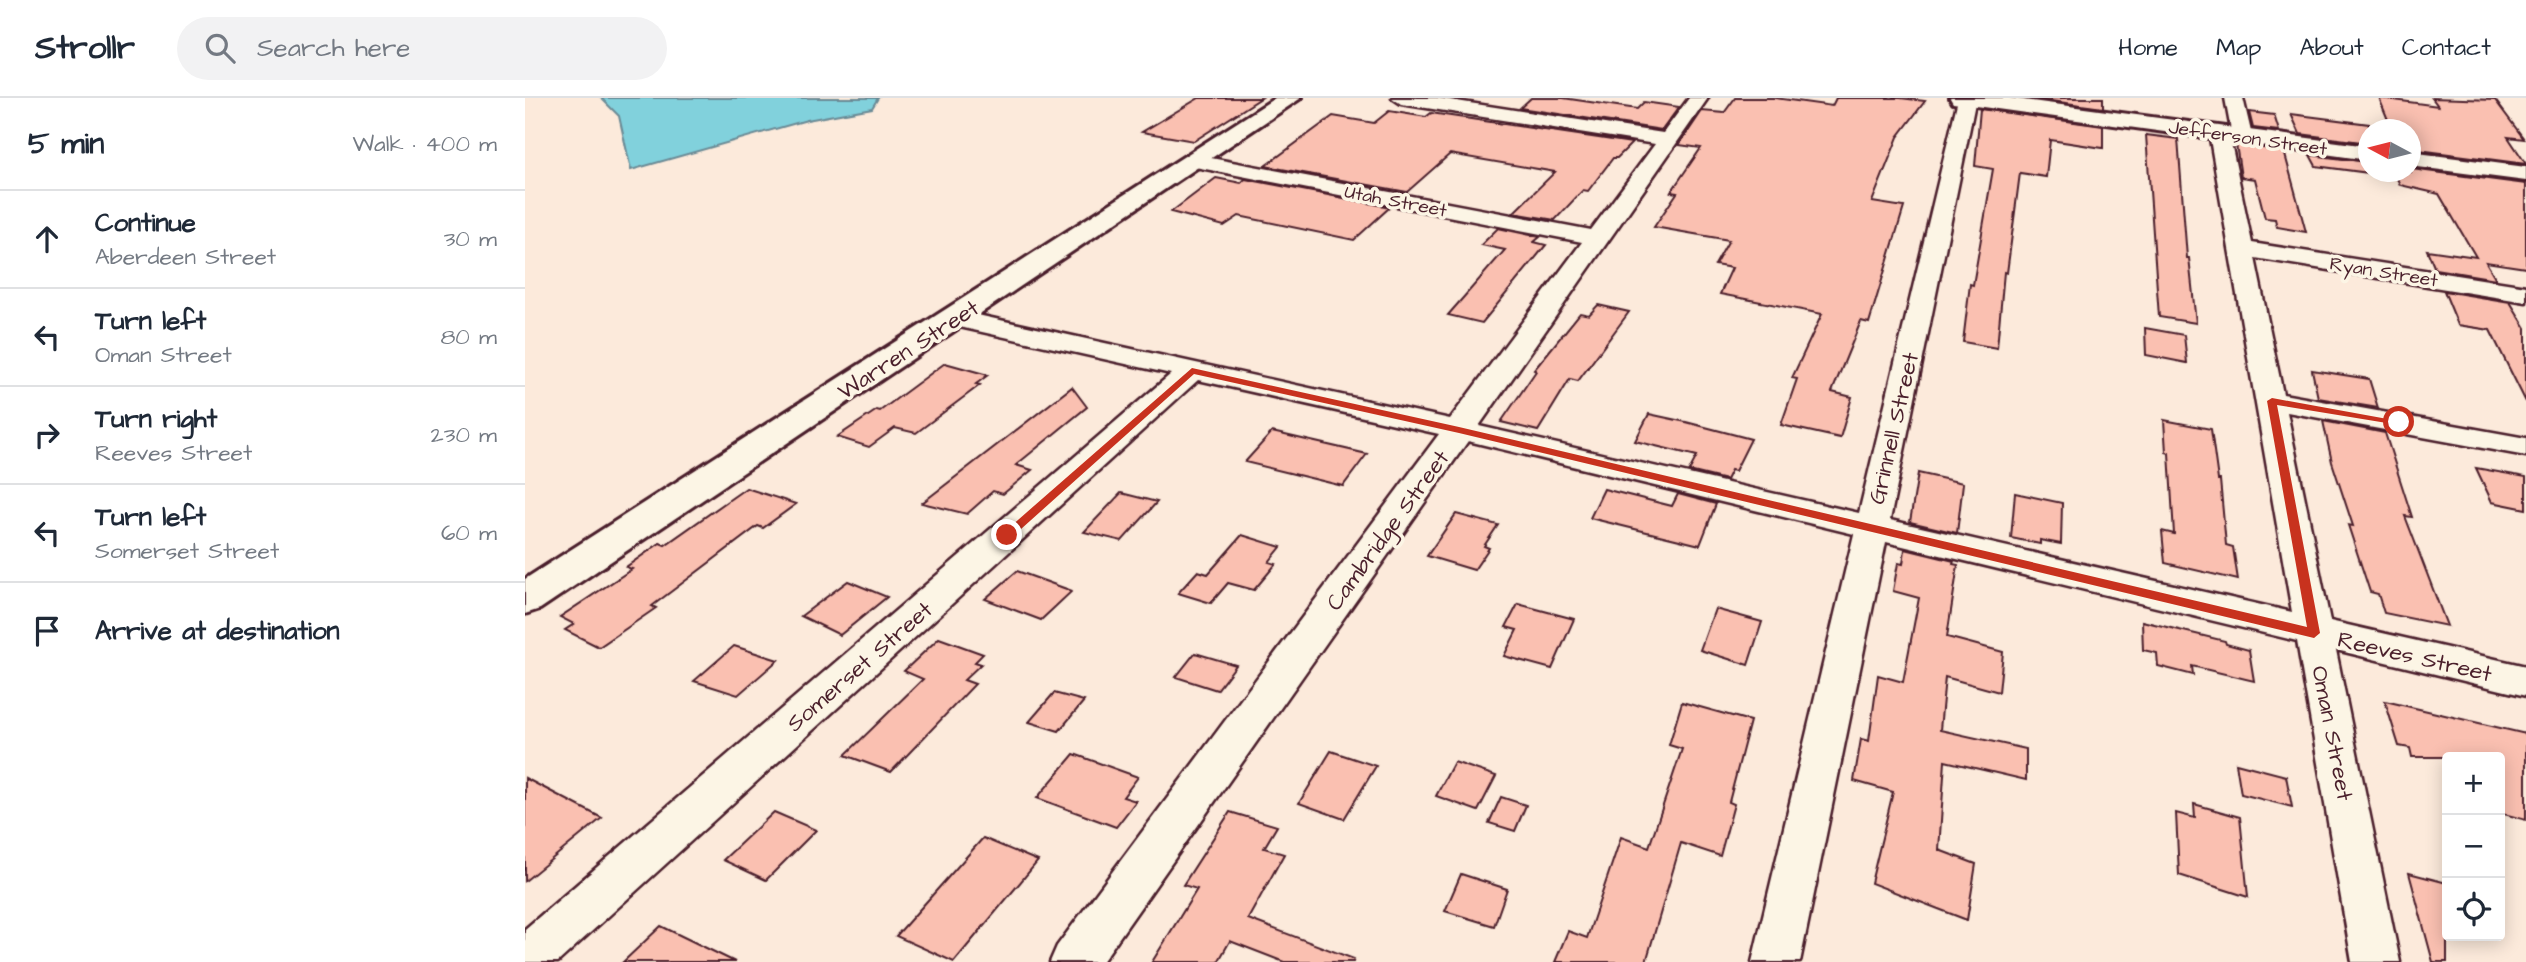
<!DOCTYPE html>
<html lang="en">
<head>
<meta charset="utf-8">
<style>
	:root { --surface:#fff; --page:#f2f2f3; --text:#1f2937; --muted:#747a83; --line:#e0e1e3 }
	body { margin:0; font-family:"Architects Daughter",sans-serif; background:var(--page); color:var(--text) }
	.controls { position:absolute; right:21px; bottom:21px; display:grid; overflow:hidden; border-radius:7px; box-shadow:0 4px 18px #0003 }
	.controls button { width:63px; height:63px; display:grid; place-items:center; padding:0; border:0; border-bottom:2px solid var(--line); background:var(--surface); color:var(--text); font:35px sans-serif }
	.compass { position:absolute; left:1833px; top:21px; width:63px; height:63px; border-radius:50%; background:var(--surface); box-shadow:0 4px 18px #0003; rotate:277deg }
	.stop { position:absolute; width:21px; height:21px; margin:-16px; border:5px solid #c8321e; border-radius:50%; background:#fff }
	.stop.end { background:#c8321e; border-color:#fff; box-shadow:0 2px 7px #0008 }
	.list { margin:0; padding:0; list-style:none }
	h2 { display:flex; justify-content:space-between; align-items:center; height:91px; margin:0; padding:0 28px; font-size:30px }
	h2 small { font-size:23px; font-weight:400; color:var(--muted) }
	.list li { display:grid; grid-template-columns:46px 1fr auto; gap:21px; align-items:center; box-sizing:border-box; height:98px; padding:0 28px; border-top:2px solid var(--line) }
	.list b { display:block; font-size:26px; white-space:nowrap }
	.list p { margin:0; font-size:23px; white-space:nowrap; color:var(--muted) }
	.list em { font-size:23px; font-style:normal; color:var(--muted) }
	.icon { flex:none; width:38px; height:38px; fill:none; stroke:currentColor; stroke-width:2; stroke-linecap:round; stroke-linejoin:round }
	.map { position:relative; flex:none; width:2001px; height:864px; overflow:hidden }
	header { display:flex; align-items:center; gap:42px; box-sizing:border-box; height:98px; padding:0 35px; background:var(--surface); border-bottom:2px solid var(--line) }
	header strong { font-size:33px }
	nav { display:flex; gap:38px; margin-inline-start:auto; font-size:24px }
	.search { width:490px; height:63px; background:var(--page); display:flex; align-items:center; gap:18px; box-sizing:border-box; padding:0 24px; border-radius:38px; color:var(--muted); font-size:26px }
	main { display:flex }
	aside { flex:1; background:var(--surface) }
	.map>svg:first-child { display:block }
</style>
</head>
<body>
<header>
<strong>Strollr</strong>
<div class="search"><svg class="icon" aria-label="search" viewBox="0 0 24 24"><circle cx="10" cy="10" r="6"/><path d="M15 15l6 6"/></svg>Search here</div>
<nav><a>Home</a><a>Map</a><a>About</a><a>Contact</a></nav>
</header>
<main>
<aside>
<h2>5 min<small>Walk · 400 m</small></h2>
<ul class="list">
<li><svg class="icon" aria-label="ahead" viewBox="0 0 24 24"><path d="M12 20V5M6 11l6-6 6 6"/></svg><div><b>Continue</b><p>Aberdeen Street</p></div><em>30 m</em></li>
<li><svg class="icon" aria-label="left" viewBox="0 0 24 24"><path d="M17 20v-9H6M10 6l-5 5 5 5"/></svg><div><b>Turn left</b><p>Oman Street</p></div><em>80 m</em></li>
<li><svg class="icon" aria-label="right" viewBox="0 0 24 24"><path d="M7 20v-9h11M14 6l5 5-5 5"/></svg><div><b>Turn right</b><p>Reeves Street</p></div><em>230 m</em></li>
<li><svg class="icon" aria-label="left" viewBox="0 0 24 24"><path d="M17 20v-9H6M10 6l-5 5 5 5"/></svg><div><b>Turn left</b><p>Somerset Street</p></div><em>60 m</em></li>
<li><svg class="icon" aria-label="arrive" viewBox="0 0 24 24"><path d="M6 21V4h12l-3 4 3 4H6"/></svg><div><b>Arrive at destination</b></div></li>
</ul>
</aside>
<div class="map">
<svg width="2001" height="864" viewBox="0 0 2001 864">
	<rect width="100%" height="100%" fill="#fceadb"/>
	<filter id="ink" filterUnits="userSpaceOnUse"><feTurbulence type="fractalNoise" baseFrequency=".0143" numOctaves="2"/><feDisplacementMap in="SourceGraphic" scale="14" xChannelSelector="R" yChannelSelector="G"/><feConvolveMatrix kernelMatrix="1 2 1 2 8 2 1 2 1" color-interpolation-filters="sRGB"/></filter>
	<g filter="url(#ink)">
		<path fill="#81d1dc" stroke="#6b8a95" stroke-width="2" d="M76,0h277l-6,10 -65,12 -176,50 -12,-54z"/>
		<g fill="#fac0b1" stroke="#4a1f2b" stroke-width="2">
			<path d="M674,0h62l-67,43 -52,-9z"/>
			<path d="M1006,0h32l74,11 7,-7 35,5 -17,23 -142,-22z"/>
			<path d="M1210,0h40l57,8 4,-8h64l25,3 -27,36 -26,65 32,5 -35,116 -8,-2 -29,71 20,5 -12,41 -59,-13 16,-46 -5,-1 30,-64 -102,-20 12,-26 -17,-3 14,-25 -75,-13 23,-34 -6,-1 30,-44 -22,-3 23,-34 22,2z"/>
			<path d="M1504,0h74v10z"/>
			<path d="M1854,0l59,8 -6,-8 63,2 29,39 -16,-2 18,27 -115,-15v-19h-34l-2,-5 16,2z"/>
			<path d="M1455,11l123,17v22l-53,-8 -4,37 -26,-4 -13,100 -3,-1 -7,76 -34,-6 7,-58 3,1 20,-116 -18,-3z"/>
			<path d="M864,13l37,6 5,-4 201,30 -15,15h-4l-25,33 -5,-1 -28,30 -42,-7 42,-41 -105,-18 -43,38 -142,-26 68,-50 41,7z"/>
			<path d="M1724,14l25,3 5,16 -26,-3z"/>
			<path d="M1766,16l78,10v19l-69,-9z"/>
			<path d="M1621,37l32,4 9,119h2l7,65 -37,-6z"/>
			<path d="M1711,46l48,7 22,81 -29,-5 -2,-8 -10,-1 -10,-39 -14,-2z"/>
			<path d="M1785,57l59,7v11l-53,-7z"/>
			<path d="M1886,71l115,15v84l-40,-6 10,17 -61,-10 -8,-19 49,7 -37,-63 -39,-9 -6,-13h17z"/>
			<path d="M691,80l25,5 4,-4 145,28 -36,33 -115,-24 -15,10 -53,-14z"/>
			<path d="M973,130l42,9 -6,5 12,3 -64,78 -34,-8 57,-65 -24,-5z"/>
			<path d="M1919,193l66,11 16,26v74l-36,-72 -32,-5z"/>
			<path d="M1073,207l31,7 -51,69 -8,-2 -32,52 -37,-9 35,-51 -2,-1 46,-57 9,2z"/>
			<path d="M1620,230l39,7 3,28 -41,-8z"/>
			<path d="M420,265l43,12 -12,9 4,1 -64,48 -21,-5 -26,19 -32,-10 40,-27 3,1z"/>
			<path d="M1787,272l57,9 9,29 -60,-10z"/>
			<path d="M547,289l15,20 -71,58 16,5 -29,24 -10,-3 -26,23 -45,-11z"/>
			<path d="M1124,316l37,8 65,17 -16,32 -4,-1 -5,10 -37,-9 8,-15 -62,-15z"/>
			<path d="M1639,322l47,9 7,51h2l6,65 7,2 5,33 -73,-17 -3,-32 12,3 -5,-81 -3,-1z"/>
			<path d="M1798,323l62,12 27,84 -7,-1 42,110 -63,-13 -6,-19 -8,-2 -22,-67 5,1 -21,-64z"/>
			<path d="M747,334l95,22 -24,32 -98,-24z"/>
			<path d="M1951,370l50,9v32l-34,-7z"/>
			<path d="M1393,375l45,10 -6,50 -47,-11z"/>
			<path d="M221,390l50,16 -33,24 -5,-2 -106,80 4,2 -57,39 -34,-17 9,-6 -14,-7 72,-48 -6,-2 34,-24 5,2z"/>
			<path d="M1079,391l68,17 6,-12 38,10 -16,41 -110,-27z"/>
			<path d="M596,395l36,9 -35,39 -38,-9z"/>
			<path d="M1490,395l47,10 -1,41 -21,-4v4l-29,-6z"/>
			<path d="M931,416l42,11 -14,21 5,2 -15,22 -47,-14z"/>
			<path d="M717,437l39,12 -12,15 7,2 -22,26 -26,-7 -17,20 -33,-10 20,-22 10,3z"/>
			<path d="M1380,451l49,12 -1,3 5,1 -11,72 56,15 -4,40 -54,-15 -5,53 86,19v31l-81,-19 -6,89 37,14 -9,56 -96,-37 22,-91 -39,-11 7,-42 8,2 9,-66 25,7 16,-84 -26,-7 5,-28 5,1z"/>
			<path d="M492,473l55,20 -31,29 -56,-21z"/>
			<path d="M323,483l39,16 -47,38 -39,-19z"/>
			<path d="M993,506l56,15 -22,50 -48,-13 13,-26 -11,-3z"/>
			<path d="M1190,511l47,13 -14,43 -48,-15z"/>
			<path d="M1617,523l83,20 1,3 23,6 5,31 -62,-15 1,9 -35,-9 -1,-13 -14,-3z"/>
			<path d="M414,540l44,16 -8,8 6,2 -17,16 11,4 -84,88 -46,-17 78,-76 -19,-8z"/>
			<path d="M209,548l44,14 -40,35 -44,-14z"/>
			<path d="M670,555l41,12 -19,25 -41,-13z"/>
			<path d="M529,595l30,8 -25,30 -30,-9z"/>
			<path d="M1860,603l141,33v86l-26,-7v-56h-88l-2,-9 -11,-2z"/>
			<path d="M1157,604l68,19 -21,81 5,2 -14,52 -39,-13 -35,119h-91l13,-31 19,7 34,-101 28,10 33,-98 -13,-4z"/>
			<path d="M806,653l45,15 -32,53 -45,-16z"/>
			<path d="M549,656l64,23 -15,20 13,4 -20,26 -79,-29z"/>
			<path d="M929,664l42,14 -18,35 -42,-15z"/>
			<path d="M1711,665l50,13 6,31 -51,-13z"/>
			<path d="M0,680l77,40 -77,63z"/>
			<path d="M976,699l25,8 -11,26 -26,-8z"/>
			<path d="M1669,706l46,13 8,80 -69,-22 -3,-62 19,5z"/>
			<path d="M249,714l42,18 -50,50 -43,-20z"/>
			<path d="M705,714l47,14 -13,22 20,6 -36,65 106,40 -1,3h-69l-54,-21 -12,21h-66l45,-73 -14,-4z"/>
			<path d="M458,740l55,23 -84,101 -58,-26z"/>
			<path d="M1884,775l38,10v79h-14z"/>
			<path d="M936,776l46,15 -13,37 -49,-15z"/>
			<path d="M136,828l74,36h-112z"/>
		</g>
		<g fill="none" stroke-linecap="round" stroke-linejoin="round">
			<defs>
				<g id="street">
					<path d="M867,0h45l226,35 26,-35h19l-229,328 380,87 99,-414 18,-1 -86,422 402,92 -83,-479 3,-4h14l3,4 23,110 274,43v16l-271,-44 28,136 243,44v18l-239,-44 43,209 196,45v30l-190,-46 64,312h-48l-55,-321 -411,-99 -86,420h-48l102,-428 -386,-93 -366,521h-52l7,-16 382,-512 -241,-54 -640,582h-33v-33l646,-555 -225,-50 -4,-6 4,-6 9,-2 495,109 132,-177 -387,-75 -7,-2 -3,-4 3,-4 7,-2 396,75 64,-86 -254,-40z"/>
					<path d="M1700,0h18l9,38 -3,4h-14l-3,-4z"/>
				</g>
				<g id="secondary">
					<path d="M750,0h26l-761,511 -15,5v-35z"/>
					<path d="M1425,0h59l359,48v14l-407,-56 -8,-1z"/>
					<path d="M1885,54l116,15v14l-116,-15z"/>
				</g>
			</defs>
			<use href="#street" stroke="#4a1f2b" stroke-width="5"/>
			<use href="#secondary" stroke="#4a1f2b" stroke-width="6"/>
			<use href="#street" fill="#fcf5e5" fill-rule="evenodd"/>
			<use href="#secondary" fill="#fcf5e5" fill-rule="evenodd"/>
		</g>
	</g>
	<path fill="#c8321e" d="M667,270l267,59 848,200 -40,-226 5,-3 132,24 -5,3 -122,-20 43,228 -6,5 -855,-205 -265,-59 -183,164h-8v-5z"/>
	<g text-anchor="middle" stroke-width="7" stroke-linejoin="round" paint-order="stroke">
		<g font-size="19" fill="#4a1f2b" stroke="#fcf5e5">
			<text transform="translate(1723 39) rotate(8)" y="7">Jefferson Street</text>
			<text transform="translate(871 102) rotate(11)" y="7">Utah Street</text>
			<text transform="translate(1859 173) rotate(9)" y="7">Ryan Street</text>
		</g>
		<g font-size="23" fill="#4a1f2b" stroke="#fcf5e5">
			<text transform="translate(383 251) rotate(-33)" y="8">Warren Street</text>
			<text transform="translate(1368 330) rotate(-77)" y="8">Grinnell Street</text>
			<text transform="translate(862 432) rotate(-54)" y="8">Cambridge Street</text>
			<text transform="translate(1890 558) rotate(13)" y="8">Reeves Street</text>
			<text transform="translate(334 568) rotate(-41)" y="8">Somerset Street</text>
			<text transform="translate(1808 635) rotate(79)" y="8">Oman Street</text>
		</g>
	</g>
</svg>
<div class="controls">
<button>+</button>
<button>−</button>
<button><svg class="icon" aria-label="locate" viewBox="0 0 24 24"><circle cx="12" cy="12" r="6"/><path d="M12 2v4M12 18v4M2 12h4M18 12h4"/></svg></button>
</div>
<svg class="compass" viewBox="-18 -18 36 36"><path d="M0-13l5 13h-10z" fill="#e53935"/><path d="M0 13l5-13h-10z" fill="#747a83"/></svg>
<div class="stop" style="left:1874px;top:324px"></div>
<div class="stop end" style="left:482px;top:437px"></div>
</div>
</main>
</body>
</html>
